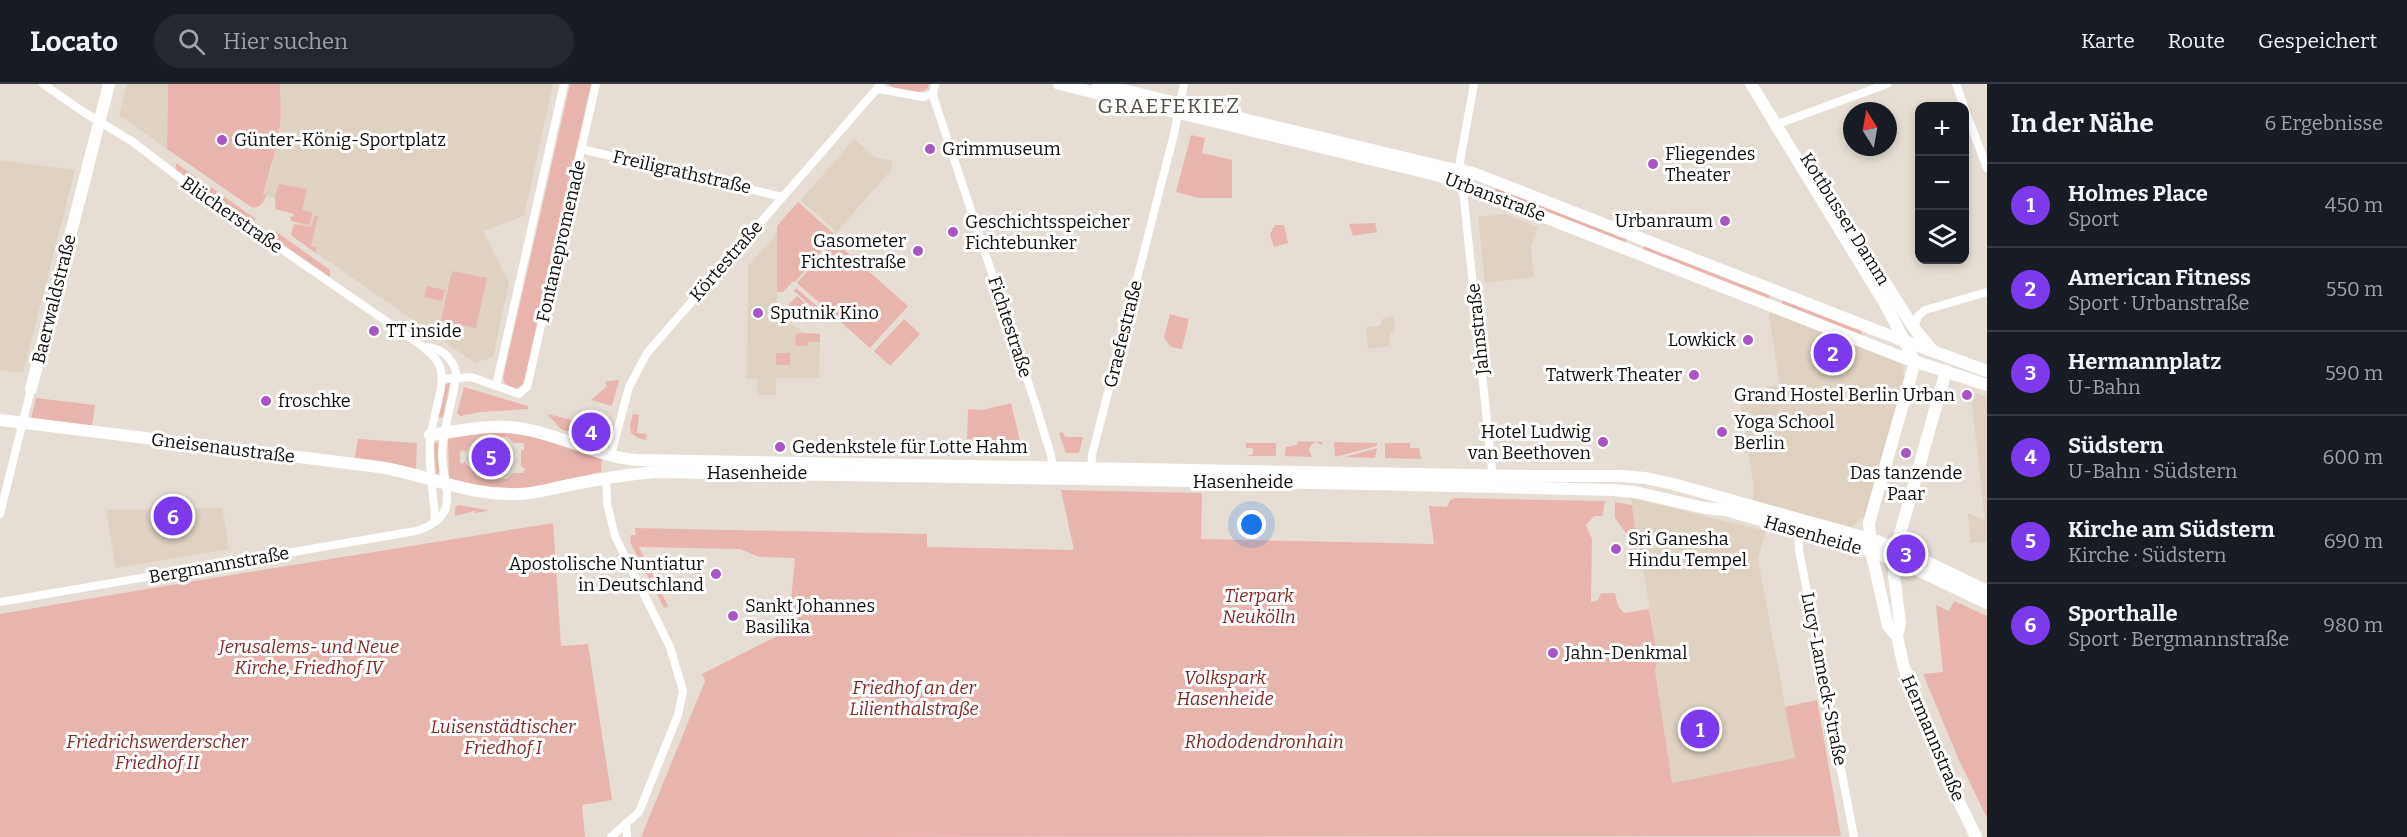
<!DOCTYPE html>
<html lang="de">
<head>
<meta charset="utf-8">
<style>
	:root { --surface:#171b24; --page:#242831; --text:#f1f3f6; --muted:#9ea1a6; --line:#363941; --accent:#7c3aed }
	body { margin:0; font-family:Bitter,serif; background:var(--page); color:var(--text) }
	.controls { position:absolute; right:18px; top:18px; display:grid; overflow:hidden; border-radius:12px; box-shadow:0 3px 9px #0003 }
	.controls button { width:54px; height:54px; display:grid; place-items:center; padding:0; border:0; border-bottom:2px solid var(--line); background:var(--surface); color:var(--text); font:30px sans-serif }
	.compass { position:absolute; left:1843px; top:18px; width:54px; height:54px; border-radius:50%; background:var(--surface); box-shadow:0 3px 9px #0003; rotate:349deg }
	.you { position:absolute; left:1252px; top:441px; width:21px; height:21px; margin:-15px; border:4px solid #fff; border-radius:50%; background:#1a73e8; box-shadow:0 0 0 9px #1a73e833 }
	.badge { display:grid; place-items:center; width:39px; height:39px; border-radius:50%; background:var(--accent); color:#fff; font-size:20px; font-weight:700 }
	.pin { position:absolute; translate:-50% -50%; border:3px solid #fff; box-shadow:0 2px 6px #0006 }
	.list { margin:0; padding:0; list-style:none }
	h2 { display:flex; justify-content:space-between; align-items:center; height:78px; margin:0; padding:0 24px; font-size:26px }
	h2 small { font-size:20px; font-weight:400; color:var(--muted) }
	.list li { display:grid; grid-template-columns:39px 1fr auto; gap:18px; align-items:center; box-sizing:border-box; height:84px; padding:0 24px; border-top:2px solid var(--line) }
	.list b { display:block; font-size:22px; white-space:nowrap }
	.list p { margin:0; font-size:20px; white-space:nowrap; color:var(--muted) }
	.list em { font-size:20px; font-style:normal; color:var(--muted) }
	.icon { flex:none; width:33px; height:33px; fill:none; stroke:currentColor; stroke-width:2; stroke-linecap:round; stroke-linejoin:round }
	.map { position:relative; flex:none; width:1987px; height:753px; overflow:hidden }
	header { display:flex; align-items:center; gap:36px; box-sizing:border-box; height:84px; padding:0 30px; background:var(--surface); border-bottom:2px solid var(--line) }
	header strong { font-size:28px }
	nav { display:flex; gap:33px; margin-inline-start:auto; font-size:21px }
	.search { width:420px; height:54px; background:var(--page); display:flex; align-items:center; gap:15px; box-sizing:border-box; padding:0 21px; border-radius:33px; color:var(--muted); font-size:22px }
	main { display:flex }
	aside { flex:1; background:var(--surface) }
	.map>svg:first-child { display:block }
</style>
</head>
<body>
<header>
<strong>Locato</strong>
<div class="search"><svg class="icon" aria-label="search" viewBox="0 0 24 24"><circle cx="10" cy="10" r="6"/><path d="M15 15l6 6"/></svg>Hier suchen</div>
<nav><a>Karte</a><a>Route</a><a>Gespeichert</a></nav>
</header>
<main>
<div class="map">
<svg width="1987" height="753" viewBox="0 0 1987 753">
	<rect width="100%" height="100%" fill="#e6ded4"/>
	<g fill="#dfd2c2">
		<path d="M127,0h41l-1,65 -48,-34z"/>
		<path d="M280,0h273l-29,132 -41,15 26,52 -16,74 -18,6 -180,-125 5,-23 -23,-5 -2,-3 1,-9 -13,-3 2,-15 6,-8 9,-42z"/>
		<path d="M854,55l22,19 17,3 -2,11h-2l-52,60 -36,-32z"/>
		<path d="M0,76l75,10 -52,203 -23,-3z"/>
		<path d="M1505,130l33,13 -7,19 3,31 -49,6 -7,-66z"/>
		<path d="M778,148l-1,84 29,17 14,1 -1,44h-43v17h-19v-16h-10l1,-113z"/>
		<path d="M1771,227l117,46 15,8 1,4 -1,6 2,1 -40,142h-3l-10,9 -99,-26 1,-14 -15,-91 5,-1 1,-4 35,-6 -11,-68z"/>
		<path d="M1394,232l1,15 -5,3 -1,12 -21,3 -2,-22 14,-1 2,-7z"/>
		<path d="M1976,309l11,4v144l-16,2 -3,-30 17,8 -13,-116z"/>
		<path d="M1631,414l135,33 -8,28 37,199 -123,25 -17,-113 3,-12z"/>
		<path d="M222,424l7,41 -113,19 -10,-58z"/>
	</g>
	<g fill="#e8b5ae" fill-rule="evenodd">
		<path d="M168,0h112c0,15 2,32 -1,47 -3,23 -11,43 -16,63l3,1c-2,8 -6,14 -15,12l-84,-58z"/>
		<path d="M570,0h21l-67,299 -8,6 -11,-5 -2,-6z"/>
		<path d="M888,0h41l-2,5c-8,6 -32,2 -39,-5z"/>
		<path d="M1191,51l14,3 -3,15 30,7v38h-34l-22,-6z"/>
		<path d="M176,79l80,56 -5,3 -75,-52z"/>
		<path d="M279,100l28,5 -5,21 11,3 -4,12 -18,-4 -1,-5 3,1 1,-3 -18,-5 -1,-12z"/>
		<path d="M1496,104l131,50 -2,6 -130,-52z"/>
		<path d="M798,118l37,33 -40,47 -2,-1 -10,11h-6v-66z"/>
		<path d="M315,132h3l-7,30 5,1v6l-24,-17 -1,-3 3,-9 17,3z"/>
		<path d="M1375,139l2,9 -24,4 -4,-12z"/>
		<path d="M1275,141h9l4,18 -14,4 -4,-13z"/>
		<path d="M275,147l55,39v7l-59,-41z"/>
		<path d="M834,157l74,65 -38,42 -73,-65z"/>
		<path d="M1644,162l126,48 -2,6 -125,-50z"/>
		<path d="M452,187l35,7 -11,50 -35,-7z"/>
		<path d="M427,202l18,4 -3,11 -18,-4z"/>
		<path d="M796,204l28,24 -3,3 -27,-24z"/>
		<path d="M797,212l20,17 -9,10 -20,-18z"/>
		<path d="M1783,216l79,31 -1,4 -79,-31z"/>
		<path d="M1170,230l19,5 -7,30 -11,-2 -7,-9z"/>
		<path d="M904,235l16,15 -30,32 -16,-15z"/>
		<path d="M800,249l20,1v8h-12l-1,4h-12l1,-12z"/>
		<rect x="776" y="269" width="14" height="12"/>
		<path d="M619,296l-7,26 -21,-6 16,-14 -2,-2 2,-3z"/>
		<path d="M450,298l-7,35 -6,1 7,-32z"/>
		<path d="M464,303l64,19v3l-47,3 -21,4 -3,-3z"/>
		<path d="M36,314l59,7 -3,23 -61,-9z"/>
		<path d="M1011,319l9,38 -53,-2 1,-30 15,1z"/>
		<path d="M547,330l26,6 -2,12 -9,-2z"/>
		<path d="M633,330l6,1 -2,18 10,1 -1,6 -8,-2 -7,-5 -1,-8z"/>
		<path d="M1063,348l2,5h18l-4,16h-13l-7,-20z"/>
		<path d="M482,349c43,-3 81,12 120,26l-1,13 -69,15 -28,3 -55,-10 -1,-41zM493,353h15l5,6h11v7h-3v16l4,3 -2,4h-10l-6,6 -15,-1 -2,-3 1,-5 -19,1 -7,-9 -3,2 -2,-2v-10l3,-2 3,2 6,-9 20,2 -2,-5z"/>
		<path d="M358,355l59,4 -1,27 -62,-9z"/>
		<path d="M1298,357l24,1v3l-7,-3 -4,3 -2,5 3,7 -27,-1 1,-9 11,-2z"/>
		<path d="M436,358l3,1v29l-3,3 -2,-31z"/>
		<path d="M1334,358l43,1v3l-42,11z"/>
		<path d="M1246,359h30v13h-30l7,-2v-6h-7z"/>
		<path d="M1385,359h25v5h9l2,11 -36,-1z"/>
		<path d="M1377,364l-2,10 -30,-1z"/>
		<path d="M1061,406l141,3 -1,46 233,5 -5,-38 18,1 3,-7 5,-2 150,3 -3,15h-8l-8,9 6,14 -1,63 7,-2 3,-7h14l3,13 6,7 25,-4 9,49 -3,12 17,113 123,-25 -10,-51 32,-7 24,136 -1200,1 64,-156 -3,-7 93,-47 -4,-26 4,-43 -36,-1 -19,-8 -101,-2 29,59 -4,2 -34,-66 1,-7h5l-1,-7 292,6v13l147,3z"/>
		<path d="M1615,418l17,3 5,35 -7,-1 -15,-21z"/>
		<path d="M459,421l28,5v1l-12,2v-2l-20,5v-9z"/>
		<path d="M553,439l8,123 27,-2 24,155v1l-30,5 3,32h-585v-223c184,-32 368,-61 553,-91z"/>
		<path d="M1954,517l33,15v202l-29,-60 -35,-84 20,-2 -7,-67 13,6z"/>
	</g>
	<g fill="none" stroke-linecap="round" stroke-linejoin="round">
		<g stroke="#fff" stroke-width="8">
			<path d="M43,0l39,27 51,31 60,46 229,158c8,8 17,13 19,25 4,17 -10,50 -11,70 -2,27 4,53 5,79"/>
			<path d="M935,0l-2,10 1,5 102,307 15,49 2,13"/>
			<path d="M1474,0l-14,77 33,318"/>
			<path d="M1956,0l8,22"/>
			<path d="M879,5l44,8 10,-3"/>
			<path d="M1964,23l23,61"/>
			<path d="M1783,38l104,-38"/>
			<path d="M581,65l201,48"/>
			<path d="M1914,244l4,-12 7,-6 62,-18"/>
			<path d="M442,295l29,-2 48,17 8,-7 69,-303"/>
			<path d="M496,302l68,-302"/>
			<path d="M611,371l18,-68 18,-34 234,-269"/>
			<path d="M1091,389l1,-18 82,-321 10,-50"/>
			<path d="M606,394l1,25 8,33 55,111 13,44 -5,24 -39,97 -28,25"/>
			<path d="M0,430l31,-125"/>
			<path d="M1798,442l1,24 55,287"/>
			<path d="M0,518l410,-70c13,-2 29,-9 35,-22 6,-16 -3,-38 -3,-55 0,-29 13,-55 14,-83 -5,-18 -17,-24 -34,-26"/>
			<path d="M626,739l1,14"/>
		</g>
		<g stroke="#fff" stroke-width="12">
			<path d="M1059,0l381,92 459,180 88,29"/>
			<path d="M1098,0l349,84 26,5 410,160 104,38"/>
			<path d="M1751,0l136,223 28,55 -46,161 2,28 17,75 9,10"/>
			<path d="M1850,144l64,100 18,22"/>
			<path d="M1946,287l-50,177 -2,28 6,47 -3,13 7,32 37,96 35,73"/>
			<path d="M31,305l78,-305"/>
			<path d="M0,336l379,47c51,8 87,29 140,27 15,0 31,-5 46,-8 30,-6 60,-12 91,-14l714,12 243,6 22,2 70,16 20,2 146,41 51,21 65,31"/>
			<path d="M430,351c29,-4 59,-11 89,-7 40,6 77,28 117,32l888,16h97l24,2 28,6 204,57 33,13 77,37"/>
		</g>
	</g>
	<g fill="#a955c4" stroke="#fff" stroke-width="2">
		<circle cx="222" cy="56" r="6"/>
		<circle cx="930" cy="65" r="6"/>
		<circle cx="1653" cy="80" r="6"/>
		<circle cx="1725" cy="137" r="6"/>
		<circle cx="953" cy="148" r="6"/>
		<circle cx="918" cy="167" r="6"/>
		<circle cx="758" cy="229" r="6"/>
		<circle cx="374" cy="247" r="6"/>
		<circle cx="1748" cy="256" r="6"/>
		<circle cx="1694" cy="291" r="6"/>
		<circle cx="1967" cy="311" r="6"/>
		<circle cx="266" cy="317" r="6"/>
		<circle cx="1722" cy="348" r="6"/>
		<circle cx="1603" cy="358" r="6"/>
		<circle cx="780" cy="363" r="6"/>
		<circle cx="1906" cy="369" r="6"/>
		<circle cx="1616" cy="465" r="6"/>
		<circle cx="716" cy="490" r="6"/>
		<circle cx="733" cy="532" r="6"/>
		<circle cx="1553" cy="569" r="6"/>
	</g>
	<g text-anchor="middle" stroke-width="6" stroke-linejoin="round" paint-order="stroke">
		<g font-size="18" fill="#100e0b" stroke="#fff" text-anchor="start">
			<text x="234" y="62">Günter-König-Sportplatz</text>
			<text x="942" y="71">Grimmuseum</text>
			<text x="1665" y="76">Fliegendes<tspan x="1665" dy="21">Theater</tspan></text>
			<text x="1713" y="143" text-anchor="end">Urbanraum</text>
			<text x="965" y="144">Geschichtsspeicher<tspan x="965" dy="21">Fichtebunker</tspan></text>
			<text x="906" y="163" text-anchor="end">Gasometer<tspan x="906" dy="21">Fichtestraße</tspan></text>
			<text x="770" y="235">Sputnik Kino</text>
			<text x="386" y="253">TT inside</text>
			<text x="1736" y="262" text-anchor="end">Lowkick</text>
			<text x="1682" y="297" text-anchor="end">Tatwerk Theater</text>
			<text x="1955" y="317" text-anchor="end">Grand Hostel Berlin Urban</text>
			<text x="278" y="323">froschke</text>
			<text x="1734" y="344">Yoga School<tspan x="1734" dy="21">Berlin</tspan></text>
			<text x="1591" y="354" text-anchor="end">Hotel Ludwig<tspan x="1591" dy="21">van Beethoven</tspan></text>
			<text x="792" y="369">Gedenkstele für Lotte Hahm</text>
			<text x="1906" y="395" text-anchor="middle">Das tanzende<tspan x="1906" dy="21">Paar</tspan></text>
			<text x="1628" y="461">Sri Ganesha<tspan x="1628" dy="21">Hindu Tempel</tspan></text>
			<text x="704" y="486" text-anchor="end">Apostolische Nuntiatur<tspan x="704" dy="21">in Deutschland</tspan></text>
			<text x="745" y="528">Sankt Johannes<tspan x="745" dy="21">Basilika</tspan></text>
			<text x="1565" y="575">Jahn-Denkmal</text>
		</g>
		<g font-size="18" fill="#100e0b" stroke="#fff">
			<text transform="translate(682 88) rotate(13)" y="6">Freiligrathstraße</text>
			<text transform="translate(1495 113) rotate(21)" y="6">Urbanstraße</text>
			<text transform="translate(232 131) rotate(35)" y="6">Blücherstraße</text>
			<text transform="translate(1845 135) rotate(58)" y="6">Kottbusser Damm</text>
			<text transform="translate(561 157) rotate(-77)" y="6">Fontanepromenade</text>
			<text transform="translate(726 177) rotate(-49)" y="6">Körtestraße</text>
			<text transform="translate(54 215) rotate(-76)" y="6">Baerwaldstraße</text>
			<text transform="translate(1010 243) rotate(72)" y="6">Fichtestraße</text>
			<text transform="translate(1478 245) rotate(-96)" y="6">Jahnstraße</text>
			<text transform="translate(1123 250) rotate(-76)" y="6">Graefestraße</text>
			<text transform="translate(223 364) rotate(7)" y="6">Gneisenaustraße</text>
			<text x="757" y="395">Hasenheide</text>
			<text x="1243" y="404">Hasenheide</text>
			<text transform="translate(1813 451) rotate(16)" y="6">Hasenheide</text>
			<text transform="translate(219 481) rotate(-10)" y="6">Bergmannstraße</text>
			<text transform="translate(1824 595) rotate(79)" y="6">Lucy-Lameck-Straße</text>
			<text transform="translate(1933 654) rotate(67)" y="6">Hermannstraße</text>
		</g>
		<g font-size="18" font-style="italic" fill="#822823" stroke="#fff">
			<text x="1259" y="518">Tierpark<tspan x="1259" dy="21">Neukölln</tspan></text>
			<text x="309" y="569">Jerusalems- und Neue<tspan x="309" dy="21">Kirche, Friedhof IV</tspan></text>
			<text x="1225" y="600">Volkspark<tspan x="1225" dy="21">Hasenheide</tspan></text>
			<text x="914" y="610">Friedhof an der<tspan x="914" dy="21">Lilienthalstraße</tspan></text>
			<text x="503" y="649">Luisenstädtischer<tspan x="503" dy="21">Friedhof I</tspan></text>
			<text x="157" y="664">Friedrichswerderscher<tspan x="157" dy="21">Friedhof II</tspan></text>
			<text x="1264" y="664">Rhododendronhain</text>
		</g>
		<g font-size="21" letter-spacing="1.5" fill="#544d45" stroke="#fff">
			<text x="1169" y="29">GRAEFEKIEZ</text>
		</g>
	</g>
</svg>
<div class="controls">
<button>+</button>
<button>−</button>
<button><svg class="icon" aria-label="layers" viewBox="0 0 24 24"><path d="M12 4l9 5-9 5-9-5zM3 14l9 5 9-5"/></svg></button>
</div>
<svg class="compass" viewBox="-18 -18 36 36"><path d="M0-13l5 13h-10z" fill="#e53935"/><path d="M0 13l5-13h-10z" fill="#9ea1a6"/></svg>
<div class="you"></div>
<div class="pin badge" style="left:1700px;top:645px">1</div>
<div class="pin badge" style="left:1833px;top:269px">2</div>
<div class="pin badge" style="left:1906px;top:470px">3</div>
<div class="pin badge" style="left:591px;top:348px">4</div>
<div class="pin badge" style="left:491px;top:373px">5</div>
<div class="pin badge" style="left:173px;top:432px">6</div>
</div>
<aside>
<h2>In der Nähe<small>6 Ergebnisse</small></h2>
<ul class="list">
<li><span class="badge">1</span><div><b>Holmes Place</b><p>Sport</p></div><em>450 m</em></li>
<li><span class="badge">2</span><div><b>American Fitness</b><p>Sport · Urbanstraße</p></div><em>550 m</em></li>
<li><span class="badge">3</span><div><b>Hermannplatz</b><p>U-Bahn</p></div><em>590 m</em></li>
<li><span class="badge">4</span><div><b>Südstern</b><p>U-Bahn · Südstern</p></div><em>600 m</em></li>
<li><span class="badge">5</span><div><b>Kirche am Südstern</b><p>Kirche · Südstern</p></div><em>690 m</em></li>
<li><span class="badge">6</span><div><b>Sporthalle</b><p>Sport · Bergmannstraße</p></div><em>980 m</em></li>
</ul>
</aside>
</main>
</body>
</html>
